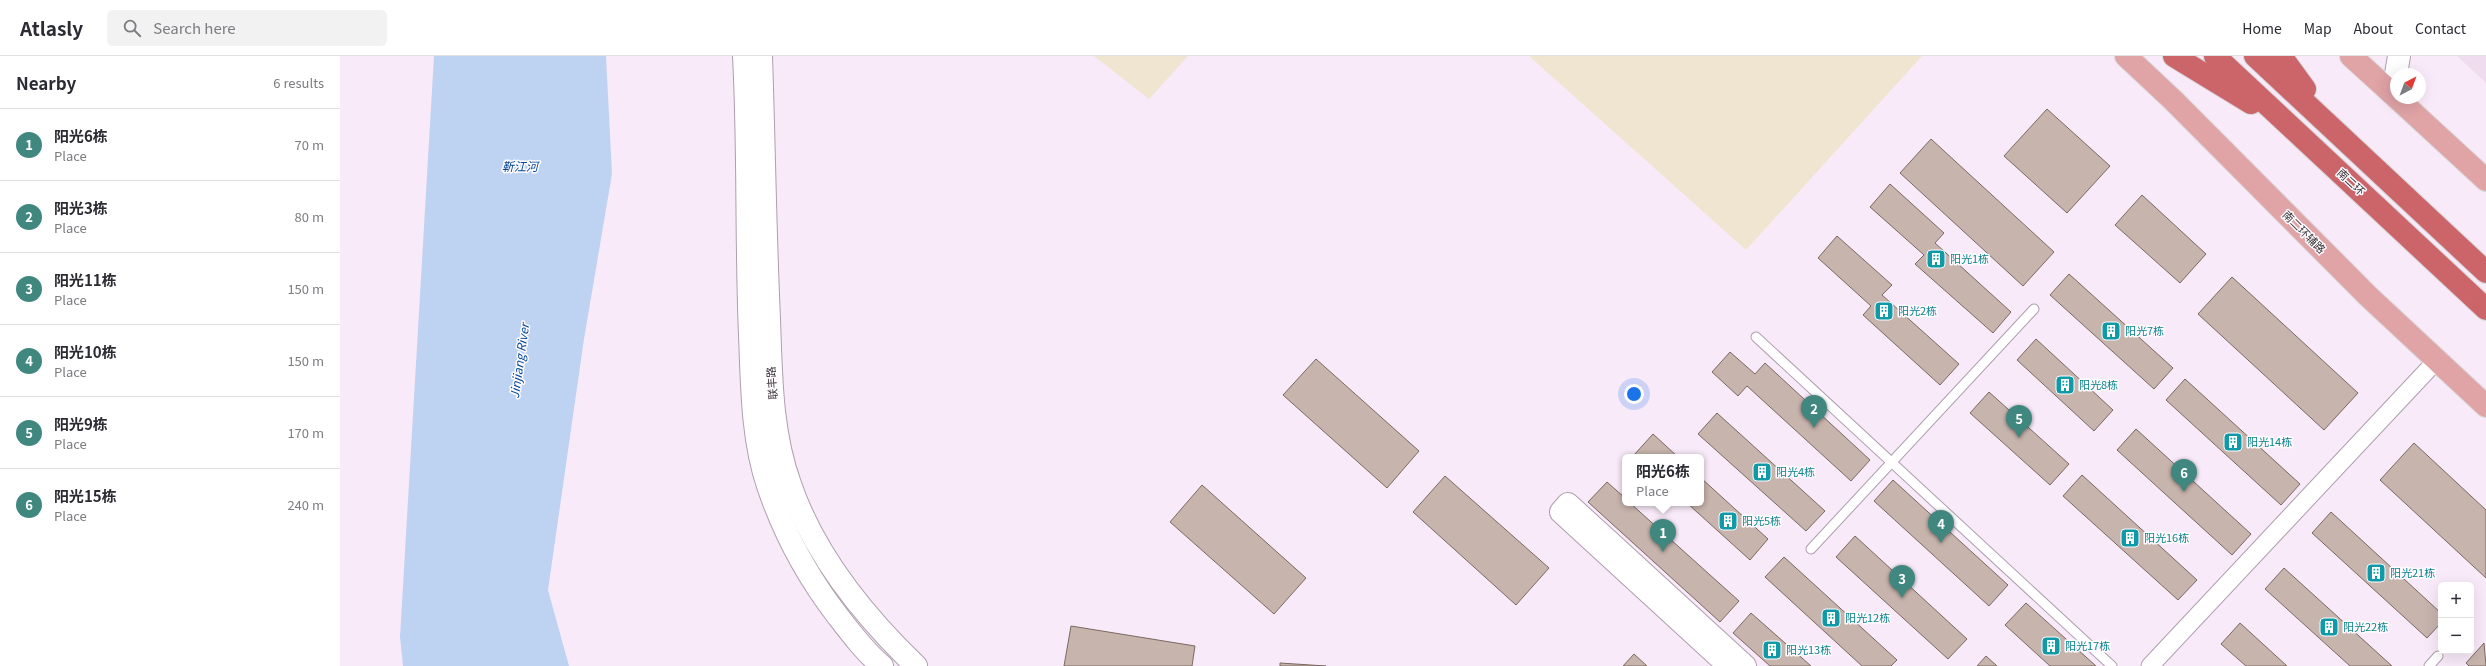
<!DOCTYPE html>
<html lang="en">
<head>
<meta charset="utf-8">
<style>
	:root { --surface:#fff; --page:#f2f2f3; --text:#2b2b33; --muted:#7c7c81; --line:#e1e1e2; --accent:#408780 }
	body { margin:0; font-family:Georgia,"Noto Sans SC",serif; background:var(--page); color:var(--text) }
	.controls { position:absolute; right:12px; bottom:12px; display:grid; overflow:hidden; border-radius:6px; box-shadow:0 4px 16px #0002 }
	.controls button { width:36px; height:36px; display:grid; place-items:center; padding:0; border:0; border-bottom:1px solid var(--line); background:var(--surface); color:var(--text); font:20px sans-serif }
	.compass { position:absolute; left:2050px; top:12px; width:36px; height:36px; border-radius:50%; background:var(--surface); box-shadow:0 4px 16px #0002; rotate:41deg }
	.you { position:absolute; left:1294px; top:338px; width:14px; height:14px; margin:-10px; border:3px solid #fff; border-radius:50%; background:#1a73e8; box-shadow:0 0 0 6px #1a73e833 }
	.badge { display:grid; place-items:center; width:26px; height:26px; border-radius:50%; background:var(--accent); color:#fff; font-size:13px; font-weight:700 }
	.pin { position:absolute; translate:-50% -33px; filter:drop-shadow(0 1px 2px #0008) }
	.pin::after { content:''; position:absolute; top:21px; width:14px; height:12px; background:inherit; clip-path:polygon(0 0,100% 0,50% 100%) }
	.popup { position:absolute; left:1282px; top:398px; width:82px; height:52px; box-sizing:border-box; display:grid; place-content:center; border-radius:6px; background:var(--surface); filter:drop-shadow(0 1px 3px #0005); font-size:13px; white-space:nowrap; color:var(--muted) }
	.popup b { font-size:15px; color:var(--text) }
	.popup::after { content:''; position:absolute; left:50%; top:100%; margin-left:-8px; border:8px solid transparent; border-top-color:var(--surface) }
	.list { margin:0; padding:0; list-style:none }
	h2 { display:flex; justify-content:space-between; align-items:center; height:52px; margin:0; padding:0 16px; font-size:17px }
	h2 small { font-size:13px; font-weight:400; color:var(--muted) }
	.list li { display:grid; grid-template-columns:26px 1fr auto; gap:12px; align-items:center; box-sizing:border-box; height:72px; padding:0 16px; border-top:1px solid var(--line) }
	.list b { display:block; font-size:15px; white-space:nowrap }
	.list p { margin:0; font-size:13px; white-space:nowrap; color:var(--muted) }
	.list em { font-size:13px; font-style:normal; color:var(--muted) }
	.icon { flex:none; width:22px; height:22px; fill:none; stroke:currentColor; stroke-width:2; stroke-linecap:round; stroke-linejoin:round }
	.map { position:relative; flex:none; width:2146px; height:610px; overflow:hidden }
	header { display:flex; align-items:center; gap:24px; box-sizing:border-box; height:56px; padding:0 20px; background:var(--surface); border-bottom:1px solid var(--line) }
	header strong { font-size:19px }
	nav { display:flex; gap:22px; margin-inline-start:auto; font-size:14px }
	.search { width:280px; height:36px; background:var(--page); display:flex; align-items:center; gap:10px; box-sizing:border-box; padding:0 14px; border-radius:6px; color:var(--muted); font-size:15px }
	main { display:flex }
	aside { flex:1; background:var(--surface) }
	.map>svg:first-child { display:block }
</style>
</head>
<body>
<header>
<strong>Atlasly</strong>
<div class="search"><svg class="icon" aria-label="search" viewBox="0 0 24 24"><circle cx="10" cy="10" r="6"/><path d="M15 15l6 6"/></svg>Search here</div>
<nav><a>Home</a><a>Map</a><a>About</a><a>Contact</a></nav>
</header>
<main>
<aside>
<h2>Nearby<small>6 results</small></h2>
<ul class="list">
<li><span class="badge">1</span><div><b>阳光6栋</b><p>Place</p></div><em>70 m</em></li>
<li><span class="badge">2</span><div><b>阳光3栋</b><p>Place</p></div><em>80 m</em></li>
<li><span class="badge">3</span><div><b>阳光11栋</b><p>Place</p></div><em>150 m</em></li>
<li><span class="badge">4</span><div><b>阳光10栋</b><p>Place</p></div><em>150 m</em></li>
<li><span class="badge">5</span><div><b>阳光9栋</b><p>Place</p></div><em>170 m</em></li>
<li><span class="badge">6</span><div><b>阳光15栋</b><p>Place</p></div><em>240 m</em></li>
</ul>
</aside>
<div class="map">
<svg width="2146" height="610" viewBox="0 0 2146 610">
	<rect width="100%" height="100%" fill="#f9eaf9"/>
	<path fill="#efdcee" d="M2117,0h29v27z"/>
	<g fill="#efe5d0">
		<path d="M754,0h94l-39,43z"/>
		<path d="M1189,0h393l-176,194z"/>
	</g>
	<path fill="#bed2f1" d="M94,0h172l6,118 -28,165 -36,251 21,76h-166l-3,-29z"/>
	<g fill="#c7b4ac" stroke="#7a6962">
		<path d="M1707,53l63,57 -43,47 -63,-57z"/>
		<path d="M1591,83l123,113 -31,34 -123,-113z"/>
		<path d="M1550,128l54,49 -9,10 76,69 -18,21 -78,-69 9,-9 -54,-48z"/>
		<path d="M1802,139l64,59 -26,29 -65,-58z"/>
		<path d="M1497,180l55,49 -10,10 77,69 -19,21 -77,-70 8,-9 -53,-48z"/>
		<path d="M1729,218l104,94 -19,21 -104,-94z"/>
		<path d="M1892,221l126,116 -34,37 -126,-116z"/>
		<path d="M1696,283l77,71 -19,21 -77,-71z"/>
		<path d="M1390,296l25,22 10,-11 105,97 -19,21 -104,-95 -9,10 -26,-24z"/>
		<path d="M976,303l103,92 -32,37 -104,-93z"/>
		<path d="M1845,323l115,105 -19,21 -115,-105z"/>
		<path d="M1649,336l80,72 -19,21 -80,-72z"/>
		<path d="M1377,357l108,98 -19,20 -108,-97z"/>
		<path d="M1796,373l115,105 -19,21 -115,-105z"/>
		<path d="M1313,378l25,23h-41l-3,-2z"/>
		<path d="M2074,387l72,67v68l-106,-98z"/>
		<path d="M1742,419l115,105 -19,20 -115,-104z"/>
		<path d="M1105,420l104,92 -33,37 -103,-93z"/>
		<path d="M1361,422l67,61 -18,21 -63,-57h14z"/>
		<path d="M1553,424l115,105 -19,21 -115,-105z"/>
		<path d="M1267,426l18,16v5h5l109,98 -19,21 -132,-120z"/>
		<path d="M862,429l104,93 -32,36 -104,-92z"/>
		<path d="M1991,456l110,101v10l-14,15 -115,-105z"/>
		<path d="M1515,480l112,103 -19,20 -112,-102z"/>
		<path d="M1444,501l113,103 -6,6h-29l-97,-89z"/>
		<path d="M1944,512l108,98h-42l-85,-77z"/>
		<path d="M1686,547l70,63h-46l-45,-41z"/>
		<path d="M1411,557l60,53h-41l-37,-33z"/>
		<path d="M1900,567l47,43h-41l-25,-22z"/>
		<path d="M731,570l124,20 -3,20h-128z"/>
		<path d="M2144,587l2,23h-17l-3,-3z"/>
		<path d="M1294,598l13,12h-24z"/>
		<path d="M1646,600l11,10h-20z"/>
		<path d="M940,607l46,3h-46z"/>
	</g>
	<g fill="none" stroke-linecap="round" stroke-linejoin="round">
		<defs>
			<g id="lane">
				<path d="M1416,281l356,329"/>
				<path d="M1471,493l223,-240"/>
				<path d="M2089,610l9,-10"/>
			</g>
			<path id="street" d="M1810,610l287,-306"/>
			<g id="secondary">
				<path d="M404,0c5,93 2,186 6,279 2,50 2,104 18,151 16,47 39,90 69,129 13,17 28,37 45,51"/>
				<path d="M421,0c3,88 4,175 8,263 2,55 2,113 21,165 24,71 73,131 126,182"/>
				<path d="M2056,18l3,-18"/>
				<path d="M1389,610l-168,-154 7,-8 177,162"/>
			</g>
			<g id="primary">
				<path d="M1786,0l48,45 194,195 118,110"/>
				<path d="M2011,0l45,41"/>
				<path d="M2057,42l89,82"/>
			</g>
			<g id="highway">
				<path d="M1834,0l77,47"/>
				<path d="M1875,0l271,253"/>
				<path d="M1915,0l231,216"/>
				<path d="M1941,0l24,33"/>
			</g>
		</defs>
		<use href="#lane" stroke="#ad9fad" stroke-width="11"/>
		<use href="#street" stroke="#ad9fad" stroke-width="19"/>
		<use href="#secondary" stroke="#ad9fad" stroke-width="24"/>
		<use href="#primary" stroke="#d7d6d7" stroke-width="24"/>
		<use href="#highway" stroke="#d7d6d7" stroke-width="24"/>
		<use href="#lane" stroke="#fff" stroke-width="9"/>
		<use href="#street" stroke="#fff" stroke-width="17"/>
		<use href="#secondary" stroke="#fff" stroke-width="22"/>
		<use href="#primary" stroke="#e0a3a6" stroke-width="22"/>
		<use href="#highway" stroke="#cb656a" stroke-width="22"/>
	</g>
	<defs>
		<symbol id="building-square" viewBox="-11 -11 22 22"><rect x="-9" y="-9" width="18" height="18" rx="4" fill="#0f9aa8" stroke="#fffcff"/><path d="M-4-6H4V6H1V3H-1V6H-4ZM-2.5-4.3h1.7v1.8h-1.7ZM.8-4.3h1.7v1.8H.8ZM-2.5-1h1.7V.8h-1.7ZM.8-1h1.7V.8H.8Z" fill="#fff"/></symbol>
	</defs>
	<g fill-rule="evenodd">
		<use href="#building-square" x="1585" y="192" width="22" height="22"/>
		<use href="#building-square" x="1533" y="244" width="22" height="22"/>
		<use href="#building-square" x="1760" y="264" width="22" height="22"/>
		<use href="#building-square" x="1714" y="318" width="22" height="22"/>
		<use href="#building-square" x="1882" y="375" width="22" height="22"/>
		<use href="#building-square" x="1411" y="405" width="22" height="22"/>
		<use href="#building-square" x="1377" y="454" width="22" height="22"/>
		<use href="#building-square" x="1779" y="471" width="22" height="22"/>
		<use href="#building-square" x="2025" y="506" width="22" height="22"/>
		<use href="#building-square" x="1480" y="551" width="22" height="22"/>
		<use href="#building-square" x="1978" y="560" width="22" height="22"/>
		<use href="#building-square" x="1700" y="579" width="22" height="22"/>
		<use href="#building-square" x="1421" y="583" width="22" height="22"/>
	</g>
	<g text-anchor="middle" stroke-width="3" stroke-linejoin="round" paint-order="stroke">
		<g font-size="11" fill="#363035" stroke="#fffcff">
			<text transform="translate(2011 126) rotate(43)" y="4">南二环</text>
			<text transform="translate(1964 176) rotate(45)" y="4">南二环辅路</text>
			<text transform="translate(432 327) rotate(-94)" y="4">联丰路</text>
		</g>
		<g font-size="11" fill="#0d838f" stroke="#fffcff" text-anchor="start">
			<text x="1610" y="207">阳光1栋</text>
			<text x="1558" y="259">阳光2栋</text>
			<text x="1785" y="279">阳光7栋</text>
			<text x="1739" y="333">阳光8栋</text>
			<text x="1907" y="390">阳光14栋</text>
			<text x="1436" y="420">阳光4栋</text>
			<text x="1402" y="469">阳光5栋</text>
			<text x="1804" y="486">阳光16栋</text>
			<text x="2050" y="521">阳光21栋</text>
			<text x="1505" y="566">阳光12栋</text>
			<text x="2003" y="575">阳光22栋</text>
			<text x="1725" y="594">阳光17栋</text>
			<text x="1446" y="598">阳光13栋</text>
		</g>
		<g font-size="12" font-style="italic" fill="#04479b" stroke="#fffcff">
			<text x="180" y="115">靳江河</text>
			<text transform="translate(180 305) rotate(-82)" y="4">Jinjiang River</text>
		</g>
	</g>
</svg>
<div class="controls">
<button>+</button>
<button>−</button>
</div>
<svg class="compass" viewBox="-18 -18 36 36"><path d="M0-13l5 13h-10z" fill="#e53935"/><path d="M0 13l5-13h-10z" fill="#7c7c81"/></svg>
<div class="you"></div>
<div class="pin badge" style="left:1323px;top:496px">1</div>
<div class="popup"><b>阳光6栋</b>Place</div>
<div class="pin badge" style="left:1474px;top:372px">2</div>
<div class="pin badge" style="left:1562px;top:542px">3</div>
<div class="pin badge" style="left:1601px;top:487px">4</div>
<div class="pin badge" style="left:1679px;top:382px">5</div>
<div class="pin badge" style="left:1844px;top:436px">6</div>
</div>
</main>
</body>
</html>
